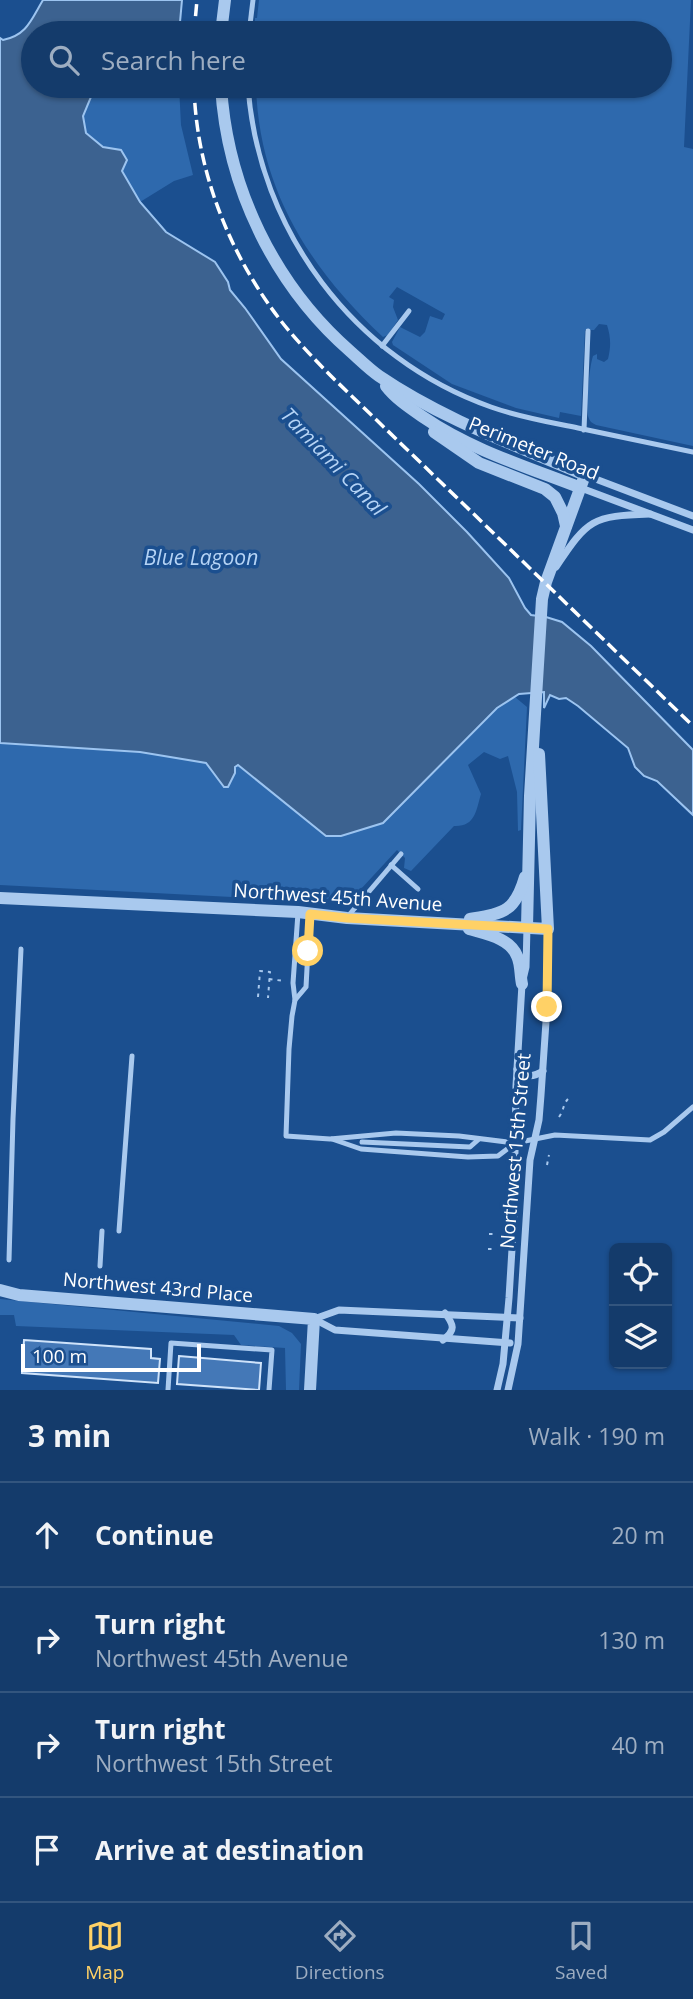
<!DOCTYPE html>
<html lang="en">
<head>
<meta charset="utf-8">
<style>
	:root { --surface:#143b6b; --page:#1d4271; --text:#f1f3f6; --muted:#9dadc1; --line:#33557e; --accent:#ffd166 }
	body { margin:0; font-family:"Open Sans",sans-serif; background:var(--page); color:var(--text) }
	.controls { position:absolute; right:21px; bottom:21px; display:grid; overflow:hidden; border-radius:10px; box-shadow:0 2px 5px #0004 }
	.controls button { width:63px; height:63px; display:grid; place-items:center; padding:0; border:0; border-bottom:2px solid var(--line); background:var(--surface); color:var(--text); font:35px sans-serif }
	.scale { position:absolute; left:21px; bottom:18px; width:180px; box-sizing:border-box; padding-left:7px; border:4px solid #fff; border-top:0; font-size:19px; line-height:24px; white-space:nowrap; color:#fff; -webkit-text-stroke:5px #1b4f8f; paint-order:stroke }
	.stop { position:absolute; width:21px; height:21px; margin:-16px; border:5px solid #ffd166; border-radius:50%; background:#fff }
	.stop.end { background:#ffd166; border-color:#fff; box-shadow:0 2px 7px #0008 }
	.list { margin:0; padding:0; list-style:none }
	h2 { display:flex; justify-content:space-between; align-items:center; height:91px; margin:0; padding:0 28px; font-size:30px }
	h2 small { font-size:23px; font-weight:400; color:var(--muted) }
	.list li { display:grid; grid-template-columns:46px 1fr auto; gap:21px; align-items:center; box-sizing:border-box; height:105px; padding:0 28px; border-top:2px solid var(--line) }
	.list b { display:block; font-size:26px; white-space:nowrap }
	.list p { margin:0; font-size:23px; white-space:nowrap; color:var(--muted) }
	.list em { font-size:23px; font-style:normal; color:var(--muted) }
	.icon { flex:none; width:38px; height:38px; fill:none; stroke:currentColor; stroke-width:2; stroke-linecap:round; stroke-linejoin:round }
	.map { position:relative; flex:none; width:693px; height:1390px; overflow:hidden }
	.search { position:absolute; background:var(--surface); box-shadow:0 2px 5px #0004; left:21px; right:21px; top:21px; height:77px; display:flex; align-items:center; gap:18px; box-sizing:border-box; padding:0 24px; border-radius:38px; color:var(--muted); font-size:26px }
	.sheet { height:511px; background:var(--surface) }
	nav { display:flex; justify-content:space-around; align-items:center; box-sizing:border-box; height:98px; border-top:2px solid var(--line); background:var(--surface); font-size:19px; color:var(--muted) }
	nav a { display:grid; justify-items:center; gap:4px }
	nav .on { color:var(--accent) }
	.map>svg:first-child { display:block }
</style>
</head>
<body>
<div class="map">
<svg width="693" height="1390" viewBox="0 0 693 1390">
	<rect width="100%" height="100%" fill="#1b4f8f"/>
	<g fill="#2e69ad">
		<path d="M259,0h432l-7,147 9,2v297l-97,-21c-5,-3 -6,-3 -8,-9 -2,-10 1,-48 5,-60l4,-2v5l7,3 4,-3c3,-13 3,-21 -1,-34l-8,-1 -5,6h-9l-4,86 -21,-4 -1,6 -43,-10 -64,-24 -59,-39 -1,-3 8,-15 20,10 5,-5 5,-16 12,4 3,-6 -48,-27 -8,10 5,3 -1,7 5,13 -10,15 -5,2c-74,-69 -124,-148 -127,-251h404v-53h-405v-15h2z"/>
		<path d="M109,86h70l2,39 12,50 -19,6 -34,21 -18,-31 5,-11 -6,-10 -18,-3 -17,-14 -3,-17 10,-24z"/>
		<path d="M515,697l12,10 -6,123 -3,1 -1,-39 -9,-36 -8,3 -16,-7 -16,13 13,29c-5,17 -6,33 -27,32l-43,45 -7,-3 1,-10 -8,-8 -49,53 -348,-18v-142l140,9 67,11 11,13 5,11h5l4,-6 5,-16 89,71h15l42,-13 114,-115z"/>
		<path d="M0,1299l279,27 13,7 9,11 -2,46h-13l-1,-42 -44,-3 -7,-10 -218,-9 -2,-11h-14z"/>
	</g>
	<path fill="#3c6290" stroke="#9cc4f0" stroke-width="2" d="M43,0h139l-3,33h-146v53h76l-16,6 -10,24 3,17 17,14 18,3 6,10 -5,11 18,31 26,30 49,30 13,20 2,8 15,18 36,51 138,125 48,48 42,46 16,30 6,7 15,2 16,5 29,24 102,104v65l-36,-34 -13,-5 -9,-9 -7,-19 -50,-42 -12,-8 -7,1 -9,-4 -6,13v-16l-25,2 -22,14 -114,115 -42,13h-15l-88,-71 -3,2v6l-7,14h-4l-18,-24 -66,-11 -140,-9v-705l3,2c24,-5 28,-20 40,-40z"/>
	<g fill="#4478b7" stroke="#cfe3fa" stroke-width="2">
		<path d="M24,1340l127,9v9l9,1 -2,24 -136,-10z"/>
		<path d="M179,1356l82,7 -2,27 -82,-6z"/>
	</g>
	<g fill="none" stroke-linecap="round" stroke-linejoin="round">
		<g stroke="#a9c9ee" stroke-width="2" stroke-dasharray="3.5 5" stroke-linecap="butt">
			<path d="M269,979l15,2"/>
			<path d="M258,997l2,-26 10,1 -2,26"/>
			<path d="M559,1117c5,-7 4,-13 9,-18"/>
			<path d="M547,1165l2,-10"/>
			<path d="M489,1234h5"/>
			<path d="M488,1249h5"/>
		</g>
		<g stroke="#a9c9ee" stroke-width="5">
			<path d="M249,33l4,-33"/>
			<path d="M248,86c10,144 106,273 243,321 28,10 58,15 87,21 39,8 77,16 115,24"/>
			<path d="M382,346l27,-35"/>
			<path d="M584,430l4,-99"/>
			<path d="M391,865l27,24"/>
			<path d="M298,913l-5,70 2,17 -3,16 -3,33 -3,87 44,3 66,-6 63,3 56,7 40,-8 95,5 14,-8 29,-25"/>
			<path d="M349,915l52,-61"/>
			<path d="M295,1000l11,-13 4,-74"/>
			<path d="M332,1139l29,10 107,8 30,-1 17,-13"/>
			<path d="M362,1142l108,5 9,-8"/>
			<path d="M119,1231l13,-175"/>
			<path d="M9,1260l4,-141 8,-170"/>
			<path d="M100,1266l2,-35"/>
			<path d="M168,1390l3,-47 101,7 -3,40"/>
		</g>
		<g stroke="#a9c9ee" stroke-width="7">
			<path d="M585,475l108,41"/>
			<path d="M581,488l112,42"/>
			<path d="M556,567c32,-48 36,-51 94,-53"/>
			<path d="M517,1069c9,8 15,9 26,2"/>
			<path d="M314,1319l25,-9 181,8"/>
			<path d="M314,1319l21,11 175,13"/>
			<path d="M443,1340c13,-10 11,-15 2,-27"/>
			<path d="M497,1390l6,-26 6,-66 5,-82 2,-130 6,-102 4,-17 1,-40"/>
			<path d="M508,1390l10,-46 12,-184 9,-40 2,-25 6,-88 1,-78"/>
		</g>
		<g stroke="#a9c9ee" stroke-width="12">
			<path d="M221,33l4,-33"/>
			<path d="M221,86c6,101 53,199 130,266 9,8 18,17 28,24 63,43 136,69 206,99l-39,107 -4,17 -12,197 -3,131"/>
			<path d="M386,386c10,13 24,22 37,31 48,33 104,50 158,71"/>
			<path d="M434,432l45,31 66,26 10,8 8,16 3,13"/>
			<path d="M0,898l298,14 49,6 201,11 -9,-175"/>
			<path d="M470,919c34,-6 45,-7 55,-42"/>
			<path d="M469,929c17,5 41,9 48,27 4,8 3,19 5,28"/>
			<path d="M0,1290l19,5 295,24 -4,71"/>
		</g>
		<g stroke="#fff" stroke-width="3.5" stroke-dasharray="12 5" stroke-linecap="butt">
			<path d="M194,33l3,-33"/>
			<path d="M194,86c2,86 37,173 91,240 15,18 31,35 47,51l361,349"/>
		</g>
	</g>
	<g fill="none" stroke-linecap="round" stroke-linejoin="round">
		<path stroke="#ffd166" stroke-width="9" d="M308,951l2,-37 37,4 201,11 -1,78"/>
	</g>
	<g text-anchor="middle" stroke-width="7" stroke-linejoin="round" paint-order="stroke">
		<g font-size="19" fill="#fff" stroke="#1b4f8f">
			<text transform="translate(534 448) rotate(22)" y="7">Perimeter Road</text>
			<text transform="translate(338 897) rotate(4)" y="7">Northwest 45th Avenue</text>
			<text transform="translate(515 1151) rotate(-85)" y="7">Northwest 15th Street</text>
			<text transform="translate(158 1287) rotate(5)" y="7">Northwest 43rd Place</text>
		</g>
		<g font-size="21" font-style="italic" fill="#b5d3f5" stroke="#1b4f8f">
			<text transform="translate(333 462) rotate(46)" y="7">Tamiami Canal</text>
			<text x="201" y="565">Blue Lagoon</text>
		</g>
	</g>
</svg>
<div class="controls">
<button><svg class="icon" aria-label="locate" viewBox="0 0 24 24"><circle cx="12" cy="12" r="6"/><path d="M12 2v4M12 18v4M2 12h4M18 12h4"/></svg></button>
<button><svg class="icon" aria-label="layers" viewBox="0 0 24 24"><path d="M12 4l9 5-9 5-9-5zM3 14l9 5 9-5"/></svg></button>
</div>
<div class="scale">100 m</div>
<div class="stop" style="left:308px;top:951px"></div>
<div class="stop end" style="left:547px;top:1007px"></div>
<div class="search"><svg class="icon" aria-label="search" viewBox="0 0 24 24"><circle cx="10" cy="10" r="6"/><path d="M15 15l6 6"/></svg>Search here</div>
</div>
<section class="sheet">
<h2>3 min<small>Walk · 190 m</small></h2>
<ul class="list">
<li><svg class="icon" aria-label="ahead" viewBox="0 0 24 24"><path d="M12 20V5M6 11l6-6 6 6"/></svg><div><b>Continue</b></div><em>20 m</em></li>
<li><svg class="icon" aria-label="right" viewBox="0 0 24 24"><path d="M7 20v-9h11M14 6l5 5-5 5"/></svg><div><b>Turn right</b><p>Northwest 45th Avenue</p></div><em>130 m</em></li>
<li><svg class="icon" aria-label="right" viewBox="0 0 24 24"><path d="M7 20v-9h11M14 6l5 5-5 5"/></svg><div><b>Turn right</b><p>Northwest 15th Street</p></div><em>40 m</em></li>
<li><svg class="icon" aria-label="arrive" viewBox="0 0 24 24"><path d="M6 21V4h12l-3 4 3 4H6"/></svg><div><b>Arrive at destination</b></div></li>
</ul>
</section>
<nav>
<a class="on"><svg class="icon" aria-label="map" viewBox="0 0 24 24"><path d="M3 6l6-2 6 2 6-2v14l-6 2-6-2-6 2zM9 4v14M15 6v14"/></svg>Map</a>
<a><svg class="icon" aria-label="directions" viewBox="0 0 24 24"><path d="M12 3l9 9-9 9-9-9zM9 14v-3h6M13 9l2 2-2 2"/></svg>Directions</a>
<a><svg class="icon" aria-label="saved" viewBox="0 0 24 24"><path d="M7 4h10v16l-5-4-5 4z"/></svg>Saved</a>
</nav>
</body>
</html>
